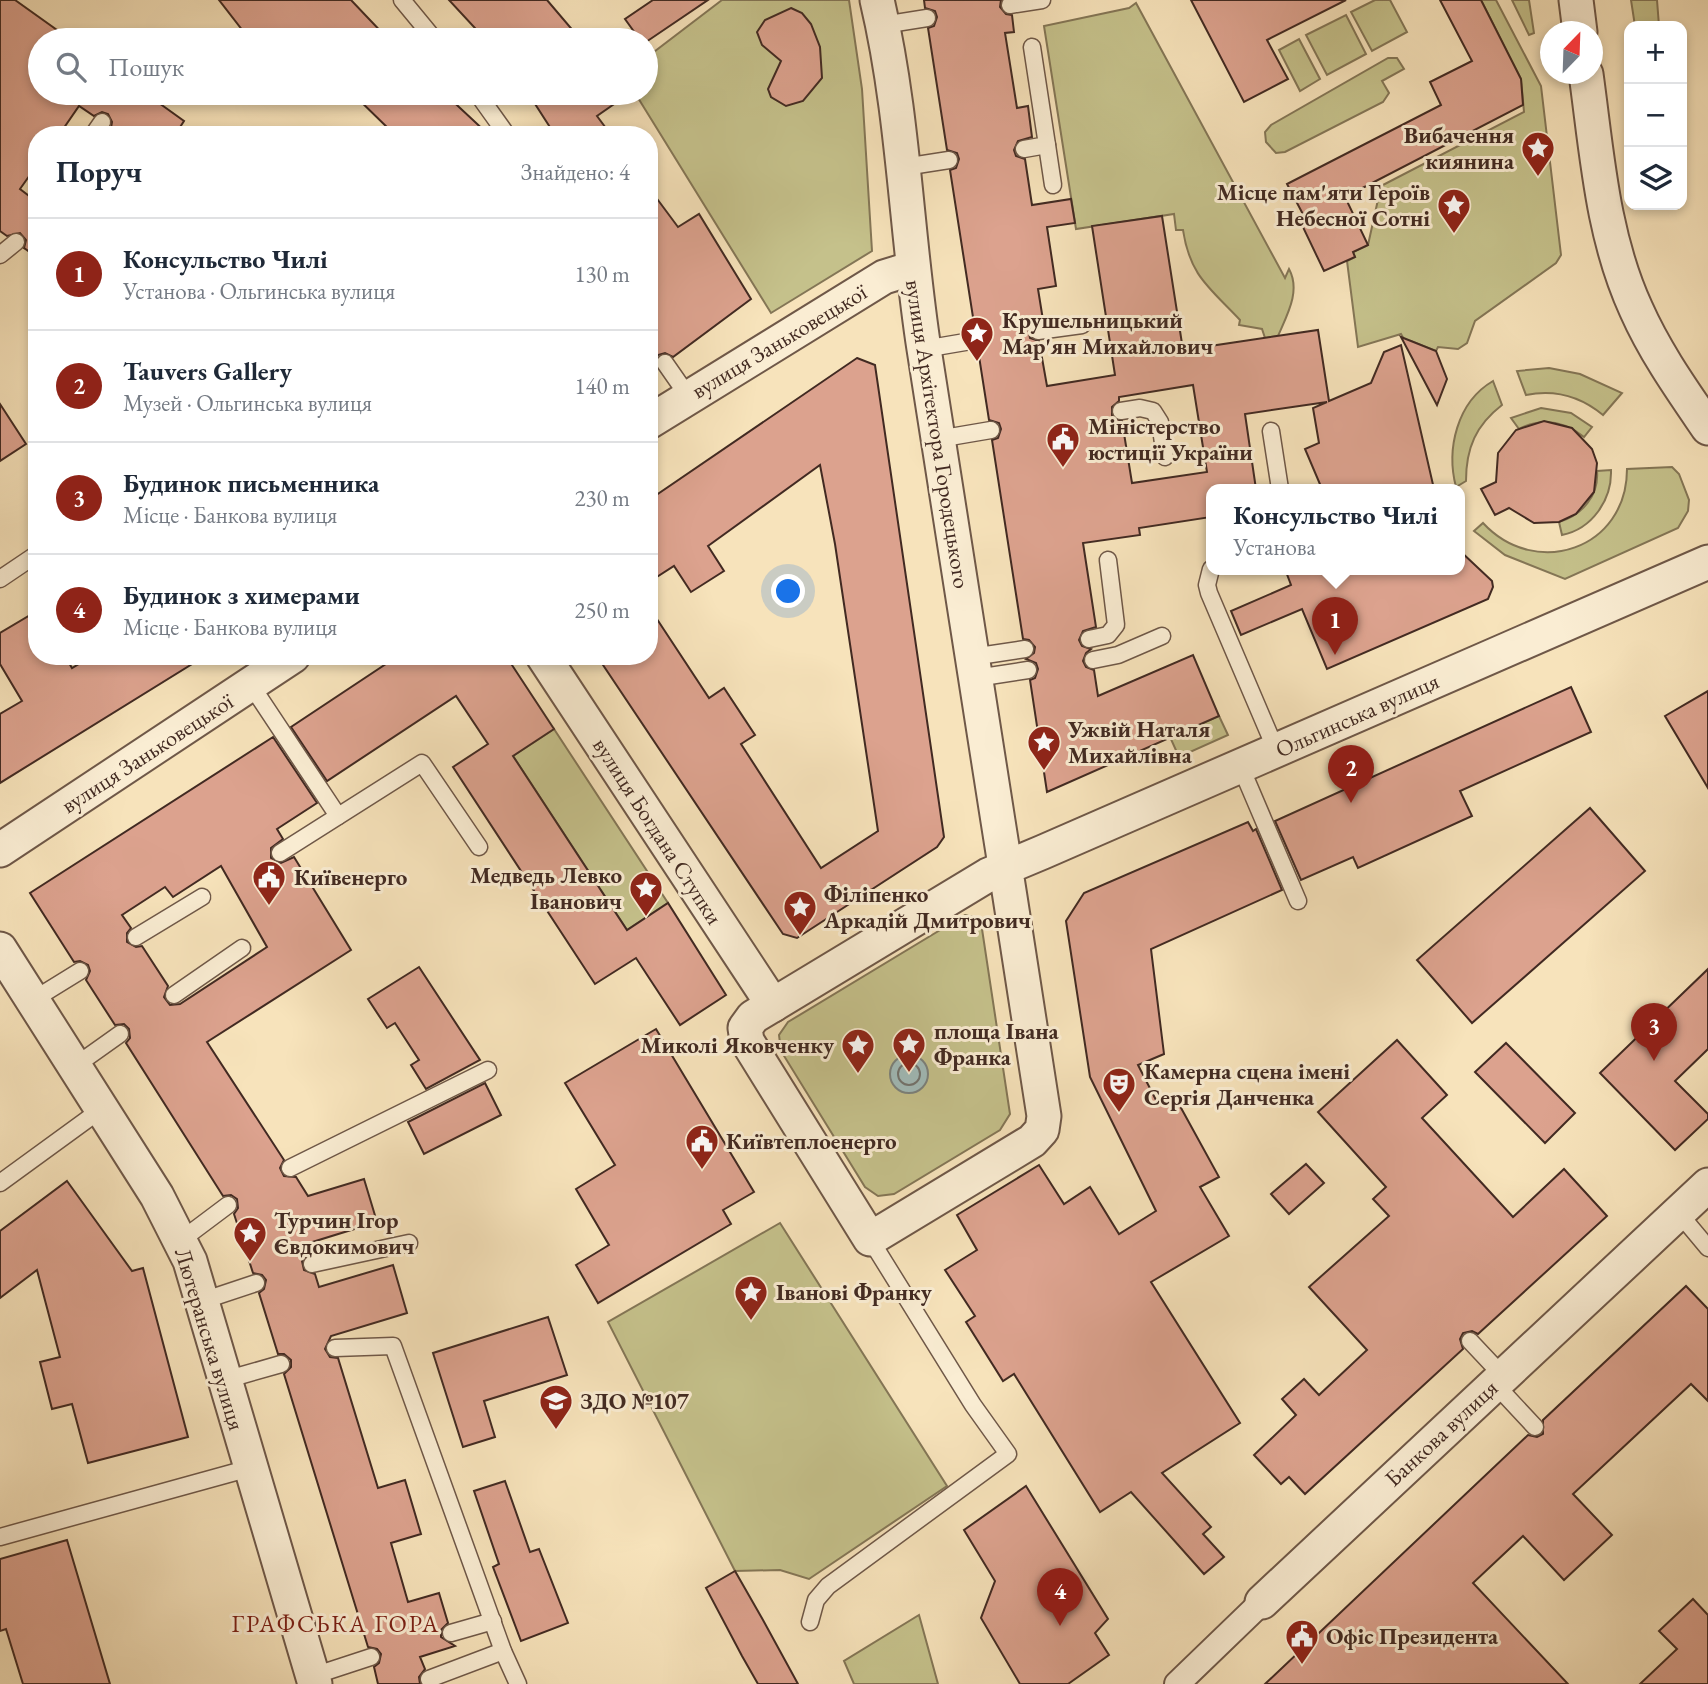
<!DOCTYPE html>
<html lang="uk">
<head>
<meta charset="utf-8">
<style>
	:root { --surface:#fff; --page:#f2f2f3; --text:#1f2937; --muted:#747a83; --line:#e0e1e3; --accent:#8f2418 }
	body { margin:0; font-family:"EB Garamond",serif; background:var(--page); color:var(--text) }
	.controls { position:absolute; right:21px; top:21px; display:grid; overflow:hidden; border-radius:14px; box-shadow:0 4px 10px #0003 }
	.controls button { width:63px; height:63px; display:grid; place-items:center; padding:0; border:0; border-bottom:2px solid var(--line); background:var(--surface); color:var(--text); font:35px sans-serif }
	.compass { position:absolute; left:1540px; top:21px; width:63px; height:63px; border-radius:50%; background:var(--surface); box-shadow:0 4px 10px #0003; rotate:23deg }
	.you { position:absolute; left:789px; top:592px; width:24px; height:24px; margin:-18px; border:5px solid #fff; border-radius:50%; background:#1a73e8; box-shadow:0 0 0 10px #1a73e833 }
	.badge { display:grid; place-items:center; width:46px; height:46px; border-radius:50%; background:var(--accent); color:#fff; font-size:23px; font-weight:700 }
	.pin { position:absolute; translate:-50% -58px; filter:drop-shadow(0 2px 4px #0008) }
	.pin::after { content:''; position:absolute; top:37px; width:24px; height:21px; background:inherit; clip-path:polygon(0 0,100% 0,50% 100%) }
	.popup { position:absolute; left:1206px; top:484px; width:259px; height:91px; box-sizing:border-box; display:grid; place-content:center; border-radius:14px; background:var(--surface); filter:drop-shadow(0 2px 5px #0005); font-size:23px; white-space:nowrap; color:var(--muted) }
	.popup b { font-size:26px; color:var(--text) }
	.popup::after { content:''; position:absolute; left:50%; top:100%; margin-left:-14px; border:14px solid transparent; border-top-color:var(--surface) }
	.list { margin:0; padding:0; list-style:none }
	h2 { display:flex; justify-content:space-between; align-items:center; height:91px; margin:0; padding:0 28px; font-size:30px }
	h2 small { font-size:23px; font-weight:400; color:var(--muted) }
	.list li { display:grid; grid-template-columns:46px 1fr auto; gap:21px; align-items:center; box-sizing:border-box; height:112px; padding:0 28px; border-top:2px solid var(--line) }
	.list b { display:block; font-size:26px; white-space:nowrap }
	.list p { margin:0; font-size:23px; white-space:nowrap; color:var(--muted) }
	.list em { font-size:23px; font-style:normal; color:var(--muted) }
	.icon { flex:none; width:38px; height:38px; fill:none; stroke:currentColor; stroke-width:2; stroke-linecap:round; stroke-linejoin:round }
	.map { position:relative; flex:none; width:1708px; height:1684px; overflow:hidden }
	.search { position:absolute; background:var(--surface); box-shadow:0 4px 10px #0003; left:28px; top:28px; width:630px; height:77px; display:flex; align-items:center; gap:18px; box-sizing:border-box; padding:0 24px; border-radius:38px; color:var(--muted); font-size:26px }
	.panel { position:absolute; background:var(--surface); box-shadow:0 4px 10px #0003; left:28px; top:126px; width:630px; height:539px; border-radius:28px }
	.map>svg:first-child { display:block }
</style>
</head>
<body>
<div class="map">
<svg width="1708" height="1684" viewBox="0 0 1708 1684">
	<rect width="100%" height="100%" fill="#f7e3bb"/>
	<filter id="stains"><feTurbulence type="fractalNoise" baseFrequency=".00286" numOctaves="4"/><feColorMatrix values="0 0 0 0 .2 0 0 0 0 .09 0 0 0 0 .02 0 0 0 .5 -.17"/></filter>
	<radialGradient id="worn" r=".72"><stop offset=".6" stop-color="#630" stop-opacity="0"/><stop offset="1" stop-color="#630" stop-opacity=".3"/></radialGradient>
	<g fill="#c5c18b" stroke="#847656" stroke-width="2">
		<path d="M722,0h127l13,89 10,162 -101,62 -136,-220h11v-35z"/>
		<path d="M1375,0h15l17,32 -35,19 -21,-39z"/>
		<path d="M1481,0h15l45,86 20,169 -5,8 -81,58 -8,22 -9,6 -20,-2 -2,4 -25,-10 -5,2 -5,-9 -43,13 -11,-86 8,-4 -2,-5 15,-7 13,-59 143,-74 -3,-33z"/>
		<path d="M1512,0h17l5,33 -5,2z"/>
		<path d="M1631,0h26l2,26h-24z"/>
		<path d="M1136,3l149,275 4,-9c12,22 -2,46 -11,67l-13,2 -3,-9 -23,-4 1,-5c-31,-33 -50,-44 -57,-90h-7l-2,-16 -98,15 -32,-203 85,-18z"/>
		<path d="M1346,15l20,39 -39,21 -21,-40z"/>
		<path d="M1299,39l21,40 -20,12 -21,-41z"/>
		<path d="M1388,58h9l7,11 -22,12 7,12 -6,9 -98,50 -9,1 -10,-11 -1,-10 6,-7z"/>
		<path d="M1549,368l31,6 42,19 -19,22c-23,-19 -48,-26 -77,-20l-9,-24z"/>
		<path d="M1493,381l9,24c-26,20 -36,43 -36,76l-10,6c-10,-38 1,-85 37,-106z"/>
		<path d="M1541,408l30,5 21,14 -8,10c-20,-16 -42,-20 -65,-8l-8,-11z"/>
		<path d="M1672,467l7,7 10,26 -1,11 -10,17 -113,51 -60,-24 -31,-24 9,-8c53,57 144,26 144,-54z"/>
		<path d="M1611,470c1,30 -19,59 -49,65l-3,-13c23,-7 40,-26 38,-51z"/>
		<path d="M1219,716l9,19 -49,22 -9,-20z"/>
		<path d="M554,729l114,174 -41,27 -114,-174z"/>
		<path d="M965,915l8,2 9,12 28,185 -10,16 -106,64 -16,2 -13,-9 -84,-136 -2,-16 9,-13z"/>
		<path d="M780,1223l167,263 -138,93 -29,-9 -45,1 -127,-249z"/>
		<path d="M919,1615l19,69h-84l-10,-23z"/>
	</g>
	<circle fill="#a1bcba" stroke="#7b827d" stroke-width="2" cx="909" cy="1074" r="19"/>
	<g fill="none" stroke-linecap="round" stroke-linejoin="round">
		<circle stroke="#72736e" stroke-width="2" cx="909" cy="1074" r="11"/>
	</g>
	<g fill="#dca28e" stroke="#422a22" stroke-width="2" fill-rule="evenodd">
		<path d="M0,0h15l56,40h-31v53h105l39,28 -9,14h-56l-8,-7 1,-6 -4,-8 -6,-2 -8,4 -15,-10 -20,29h-22v30l-17,24 17,13v55l-13,-9 2,-8 -6,-7 -13,3 -7,-5z"/>
		<path d="M219,0h132l38,40h-91l-11,-10 -14,10h-23z"/>
		<path d="M449,0h98l34,40h-95z"/>
		<path d="M653,0h55l-62,42 -6,-2 -15,-21z"/>
		<path d="M924,0h77l-1,7 6,7 6,1 2,17 -9,1 12,75 11,-2 4,31 -14,4 -4,9 2,6 9,3 7,46 39,-6 4,24 -28,4 9,59 -18,3 5,31 -11,2 -4,6 2,10 9,3 8,45 68,-11 -23,-149 70,-10 21,134 135,-20 11,71 42,-18 13,-31 17,-7 33,144h-112l-17,-40 14,-6 -6,-35 14,-6 -82,12 11,75h-45v28l-72,11 1,7 -57,8 13,84 -13,4 -4,9 3,6 9,3 -5,4 -3,8 3,6 8,3 4,26 95,-41 26,61 -172,76 -17,-112 5,-2 3,-9 -2,-6 -10,-4 8,-6 1,-6 -6,-7 -6,-1 -31,-199 6,-2 3,-9 -2,-6 -10,-3 -11,-70 6,-2 3,-9 -2,-6 -10,-3 -25,-160 6,-2 3,-9 -2,-6 -10,-3 -19,-122 6,-2 3,-9 -2,-6 -10,-3zM1193,385l14,87 -75,11 -10,-62 -10,-4v-10l7,-6v-4z"/>
		<path d="M1191,0h155l-79,40 21,39 -44,23z"/>
		<path d="M1440,0h41l40,79 2,26 -178,92 23,48 -15,7 2,5 -31,14 -23,-48 5,-3 -19,-36 154,-79 -11,-23 42,-21z"/>
		<path d="M791,8l11,5 9,11 9,23 2,31 -19,23 -17,5 -15,-9 -3,-8 13,-28 -19,-16 -5,-13 8,-12z"/>
		<path d="M352,93h92l45,42h-94z"/>
		<path d="M528,93h102l-33,23 14,19h-56z"/>
		<path d="M649,188l29,39 21,-13 52,85 -78,58 -8,-4 -7,2 -3,8 1,6 -7,5z"/>
		<path d="M1401,337l35,14 11,28 -10,26z"/>
		<path d="M857,358l18,7 69,472 -7,10 -140,91 -14,-4 -186,-278h52v-49l60,91 15,-10 31,47 -14,9 80,124 57,-37 -43,-287 -15,-79 -112,81 16,25 -33,21 -17,-26 -25,16v-82z"/>
		<path d="M0,404l26,40 -26,17z"/>
		<path d="M1544,421l28,7 20,21 5,14 -3,29 -18,22 -17,8 -25,1 -25,-15 -14,7 -14,-26 15,-7 2,-29 18,-23z"/>
		<path d="M1459,550l33,31 1,6 -5,12 -161,70 -25,-60 -61,26 -10,-24 60,-26 -6,-16h174z"/>
		<path d="M37,611v45h28l7,12 20,-12h113l-205,127v-69l22,-13 -22,-37v-31z"/>
		<path d="M398,656h108l48,73 -41,27 114,174 41,-27 58,92 -46,30 -44,-67 -41,26 -142,-217 35,-23 -32,-48 -129,85 -36,-54z"/>
		<path d="M1571,687l20,45 -131,59 12,25 -114,52 -5,-11 -52,23 -26,-59z"/>
		<path d="M1708,691v97l-43,-72z"/>
		<path d="M273,737l44,66 -40,26 6,10 -12,9v10l10,5 13,-6 57,93 -144,92 77,118 -4,8 4,8 12,1 12,19 56,-17 13,43 -71,22 3,10 -7,7 2,9 11,4 4,13 74,-22 14,48 -76,23 -6,13 5,8 8,1 40,130 27,-8 16,54 -30,9 17,59 31,-9 9,30 -7,7v7l14,9 -35,11 5,12 -6,8 1,7h-42l-4,-17 5,-4 2,-9 -4,-5 -9,-2 -84,-273 7,-7v-7l-7,-6h-6l-19,-61 5,-4 2,-9 -4,-5 -9,-2 -19,-59 4,-6 -1,-9 -6,-4 -8,1 -97,-153 4,-5 -1,-9 -5,-5 -9,1 -29,-45 4,-9 -2,-6 -8,-4 -6,1 -44,-69zM221,866l46,81 -87,57 -10,1 -6,-8 4,-11 -26,-40 -6,1 -9,-5v-9l4,-5 -9,-13 43,-28 8,10z"/>
		<path d="M1590,808l55,63 -173,152 -55,-63z"/>
		<path d="M1248,822l5,9 3,-2 26,61 -131,59 13,105 -26,11 19,37 18,-5 44,80 -19,10 29,49 -78,46 89,141 -78,50 49,54 -8,7 21,23 -20,17 -73,-82 -31,20 -86,-138 -11,7 -37,-59 9,-6 -30,-46 32,-20 -20,-35 82,-50 25,39 26,-17 29,47 37,-23 -66,-134 -24,-156 18,-28z"/>
		<path d="M419,967l61,93 -54,29 -15,-24 8,-5 -24,-37 -8,5 -19,-29z"/>
		<path d="M1708,969v80l-33,32 33,33v5l-33,31 -75,-77z"/>
		<path d="M656,1029l98,163 -31,18 8,14 -133,79 -22,-38 33,-20 -33,-56 39,-24 -50,-82z"/>
		<path d="M1397,1040l50,55 -25,23 91,99 51,-48 43,47 -129,118 -6,-3 -9,2 -3,6 3,10 -158,145 -16,-17 -8,7 -27,-29 42,-40 -14,-16 22,-20 15,16 48,-45 -58,-63 80,-71 -16,-17 13,-12 -68,-75z"/>
		<path d="M1506,1043l69,70 -30,30 -70,-71z"/>
		<path d="M485,1083l16,32 -77,39 -16,-32z"/>
		<path d="M1306,1164l18,19 -35,31 -18,-20z"/>
		<path d="M67,1181l65,90 11,-3 45,169 -100,26 -16,-59 -20,5 -12,-47 20,-5 -23,-87 -37,28v-67z"/>
		<path d="M1686,1286l22,23v92l-17,-17 -118,110 39,41 -48,45 -41,-44 -50,47 95,101h-303l263,-249 9,2 6,-3v-14z"/>
		<path d="M548,1317l19,58 -83,26 11,36 -32,10 -30,-94z"/>
		<path d="M505,1481l25,71 9,-3 29,74 -47,18 -28,-74 6,-3 -25,-73z"/>
		<path d="M1026,1486l82,133 -13,14 14,22 -41,29h-48l-39,-66 14,-37 -31,-51z"/>
		<path d="M67,1540l43,144h-87l-17,-55 -6,2v-72z"/>
		<path d="M735,1571l28,49 35,64h-40l-16,-28 -36,-68z"/>
		<path d="M1693,1599l15,16v69h-68l37,-35 -18,-18z"/>
	</g>
	<g fill="none" stroke-linecap="round" stroke-linejoin="round">
		<defs>
			<g id="service">
				<path d="M402,0l33,40"/>
				<path d="M1010,5l32,-5"/>
				<path d="M883,25l44,-7"/>
				<path d="M477,93l30,42"/>
				<path d="M93,135l9,-13"/>
				<path d="M1047,145l6,40"/>
				<path d="M1024,149l23,-4 -15,-98"/>
				<path d="M904,167l45,-7"/>
				<path d="M0,255l16,-13"/>
				<path d="M1038,331l44,-6"/>
				<path d="M924,349l53,-9"/>
				<path d="M665,363l23,33"/>
				<path d="M1121,411l19,-3 13,3 7,11 5,35"/>
				<path d="M1271,431l9,58"/>
				<path d="M938,439l53,-9"/>
				<path d="M1211,569l-4,16 2,8 67,157"/>
				<path d="M0,579l37,-25"/>
				<path d="M1089,639l19,-4 8,-10 -8,-65"/>
				<path d="M972,657l53,-8"/>
				<path d="M1093,660l25,-5 44,-19"/>
				<path d="M976,678l52,-8"/>
				<path d="M251,685l87,131"/>
				<path d="M1240,765l58,136"/>
				<path d="M280,853l142,-90 57,84"/>
				<path d="M136,937l66,-40"/>
				<path d="M174,995l68,-47"/>
				<path d="M33,1000l47,-29"/>
				<path d="M75,1066l45,-32"/>
				<path d="M290,1168l198,-98"/>
				<path d="M0,1183l103,-75"/>
				<path d="M1678,1212l30,36"/>
				<path d="M180,1241l48,-36"/>
				<path d="M312,1264l97,-21"/>
				<path d="M202,1301l54,-18"/>
				<path d="M1470,1341l32,34"/>
				<path d="M335,1348l58,-2 110,305 15,33"/>
				<path d="M225,1380l56,-16"/>
				<path d="M1494,1383l41,44"/>
				<path d="M0,1537l250,-69"/>
				<path d="M810,1622l6,-22 12,-14 180,-132 -35,-49 -103,-166"/>
				<path d="M451,1633l42,-12"/>
				<path d="M313,1676l58,-19"/>
				<path d="M429,1679l74,-28"/>
			</g>
			<path id="pedestrian" d="M1177,1684l85,-82"/>
			<g id="minor">
				<path d="M877,0c27,114 29,233 47,349l74,472 12,76 34,219 -2,14 -10,11 -162,98 -123,-198 -2,-13 8,-11 235,-142 55,-23 665,-290"/>
				<path d="M1576,0l4,32"/>
				<path d="M1586,74c11,79 16,161 50,235 19,43 46,81 72,119"/>
				<path d="M649,422l235,-145 29,-9"/>
				<path d="M543,656l230,349"/>
				<path d="M0,850l293,-194"/>
				<path d="M0,949l157,247 33,65 125,423"/>
				<path d="M1262,1602l446,-417"/>
			</g>
		</defs>
		<use href="#service" stroke="#6f5848" stroke-width="19"/>
		<use href="#pedestrian" stroke="#6f5848" stroke-width="28"/>
		<use href="#minor" stroke="#6f5848" stroke-width="37"/>
		<use href="#service" stroke="#faedd3" stroke-width="16"/>
		<use href="#pedestrian" stroke="#faedd3" stroke-width="24"/>
		<use href="#minor" stroke="#faedd3" stroke-width="33"/>
	</g>
	<defs>
		<symbol id="sight-pin" viewBox="-11 -11 22 30"><path d="M0 17L-7.5 6A9.5 9.5 0 1 1 7.5 6Z" fill="#8f2418" stroke="#faedd3"/><path d="M0-6L1.8-2.2L6-1.7L2.9 1.2L3.7 5.4L0 3.3L-3.7 5.4L-2.9 1.2L-6-1.7L-1.8-2.2Z" fill="#fff"/></symbol>
		<symbol id="civic-pin" viewBox="-11 -11 22 30"><path d="M0 17L-7.5 6A9.5 9.5 0 1 1 7.5 6Z" fill="#8f2418" stroke="#faedd3"/><path d="M-.6-6.5H3V-4.5H.6V-3L4-1V1h2V6H-6V1h2V-1L-.6-3ZM-1.2 2.5V6h2.4V2.5Z" fill="#fff"/></symbol>
		<symbol id="theatre-pin" viewBox="-11 -11 22 30"><path d="M0 17L-7.5 6A9.5 9.5 0 1 1 7.5 6Z" fill="#8f2418" stroke="#faedd3"/><path d="M-5-5.5Q0-4 5-5.5V0Q5 5 0 6Q-5 5-5 0ZM-3.3-2.5H-1v1.5H-3.3ZM1-2.5H3.3v1.5H1ZM-2.8 1Q0 5.5 2.8 1Z" fill="#fff"/></symbol>
		<symbol id="school-pin" viewBox="-11 -11 22 30"><path d="M0 17L-7.5 6A9.5 9.5 0 1 1 7.5 6Z" fill="#8f2418" stroke="#faedd3"/><path d="M0-5L7-2L0 1L-7-2ZM-4 1L0 2.5L4 1V4Q0 6-4 4Z" fill="#fff"/></symbol>
	</defs>
	<g fill-rule="evenodd">
		<use href="#sight-pin" x="1519" y="129" width="38" height="52"/>
		<use href="#sight-pin" x="1435" y="186" width="38" height="52"/>
		<use href="#sight-pin" x="958" y="314" width="38" height="52"/>
		<use href="#civic-pin" x="1044" y="420" width="38" height="52"/>
		<use href="#sight-pin" x="1025" y="723" width="38" height="52"/>
		<use href="#civic-pin" x="250" y="858" width="38" height="52"/>
		<use href="#sight-pin" x="627" y="869" width="38" height="52"/>
		<use href="#sight-pin" x="781" y="888" width="38" height="52"/>
		<use href="#sight-pin" x="890" y="1025" width="38" height="52"/>
		<use href="#sight-pin" x="839" y="1026" width="38" height="52"/>
		<use href="#theatre-pin" x="1100" y="1065" width="38" height="52"/>
		<use href="#civic-pin" x="683" y="1122" width="38" height="52"/>
		<use href="#sight-pin" x="231" y="1214" width="38" height="52"/>
		<use href="#sight-pin" x="732" y="1273" width="38" height="52"/>
		<use href="#school-pin" x="537" y="1382" width="38" height="52"/>
		<use href="#civic-pin" x="1283" y="1617" width="38" height="52"/>
	</g>
	<g text-anchor="middle" stroke-width="6" stroke-linejoin="round" paint-order="stroke">
		<g font-size="23" font-weight="bold" fill="#422a22" stroke="#faedd3" text-anchor="start">
			<text x="1514" y="143" text-anchor="end">Вибачення<tspan x="1514" dy="26">киянина</tspan></text>
			<text x="1430" y="200" text-anchor="end">Місце пам'яти Героїв<tspan x="1430" dy="26">Небесної Сотні</tspan></text>
			<text x="1002" y="328">Крушельницький<tspan x="1002" dy="26">Мар'ян Михайлович</tspan></text>
			<text x="1088" y="434">Міністерство<tspan x="1088" dy="26">юстиції України</tspan></text>
			<text x="1068" y="737">Ужвій Наталя<tspan x="1068" dy="26">Михайлівна</tspan></text>
			<text x="622" y="883" text-anchor="end">Медведь Левко<tspan x="622" dy="26">Іванович</tspan></text>
			<text x="294" y="885">Київенерго</text>
			<text x="824" y="902">Філіпенко<tspan x="824" dy="26">Аркадій Дмитрович</tspan></text>
			<text x="934" y="1039">площа Івана<tspan x="934" dy="26">Франка</tspan></text>
			<text x="834" y="1053" text-anchor="end">Миколі Яковченку</text>
			<text x="1144" y="1079">Камерна сцена імені<tspan x="1144" dy="26">Сергія Данченка</tspan></text>
			<text x="726" y="1149">Київтеплоенерго</text>
			<text x="274" y="1228">Турчин Ігор<tspan x="274" dy="26">Євдокимович</tspan></text>
			<text x="776" y="1300">Іванові Франку</text>
			<text x="580" y="1409">ЗДО №107</text>
			<text x="1326" y="1644">Офіс Президента</text>
		</g>
		<g font-size="23" fill="#422a22" stroke="#faedd3">
			<text transform="translate(779 341) rotate(-31)" y="8">вулиця Заньковецької</text>
			<text transform="translate(938 434) rotate(81)" y="8">вулиця Архітектора Городецького</text>
			<text transform="translate(1357 715) rotate(-24)" y="8">Ольгинська вулиця</text>
			<text transform="translate(147 753) rotate(-33)" y="8">вулиця Заньковецької</text>
			<text transform="translate(658 831) rotate(57)" y="8">вулиця Богдана Ступки</text>
			<text transform="translate(210 1339) rotate(73)" y="8">Лютеранська вулиця</text>
			<text transform="translate(1441 1433) rotate(-43)" y="8">Банкова вулиця</text>
		</g>
		<g font-size="24" letter-spacing="2" fill="#7a1f14" stroke="#faedd3">
			<text x="336" y="1632">ГРАФСЬКА ГОРА</text>
		</g>
	</g>
	<rect width="100%" height="100%" filter="url(#stains)"/>
	<rect width="100%" height="100%" fill="url(#worn)"/>
</svg>
<div class="controls">
<button>+</button>
<button>−</button>
<button><svg class="icon" aria-label="layers" viewBox="0 0 24 24"><path d="M12 4l9 5-9 5-9-5zM3 14l9 5 9-5"/></svg></button>
</div>
<svg class="compass" viewBox="-18 -18 36 36"><path d="M0-13l5 13h-10z" fill="#e53935"/><path d="M0 13l5-13h-10z" fill="#747a83"/></svg>
<div class="you"></div>
<div class="pin badge" style="left:1335px;top:655px">1</div>
<div class="popup"><b>Консульство Чилі</b>Установа</div>
<div class="pin badge" style="left:1351px;top:803px">2</div>
<div class="pin badge" style="left:1654px;top:1061px">3</div>
<div class="pin badge" style="left:1060px;top:1626px">4</div>
<div class="search"><svg class="icon" aria-label="search" viewBox="0 0 24 24"><circle cx="10" cy="10" r="6"/><path d="M15 15l6 6"/></svg>Пошук</div>
<section class="panel">
<h2>Поруч<small>Знайдено: 4</small></h2>
<ul class="list">
<li><span class="badge">1</span><div><b>Консульство Чилі</b><p>Установа · Ольгинська вулиця</p></div><em>130 m</em></li>
<li><span class="badge">2</span><div><b>Tauvers Gallery</b><p>Музей · Ольгинська вулиця</p></div><em>140 m</em></li>
<li><span class="badge">3</span><div><b>Будинок письменника</b><p>Місце · Банкова вулиця</p></div><em>230 m</em></li>
<li><span class="badge">4</span><div><b>Будинок з химерами</b><p>Місце · Банкова вулиця</p></div><em>250 m</em></li>
</ul>
</section>
</div>
</body>
</html>
